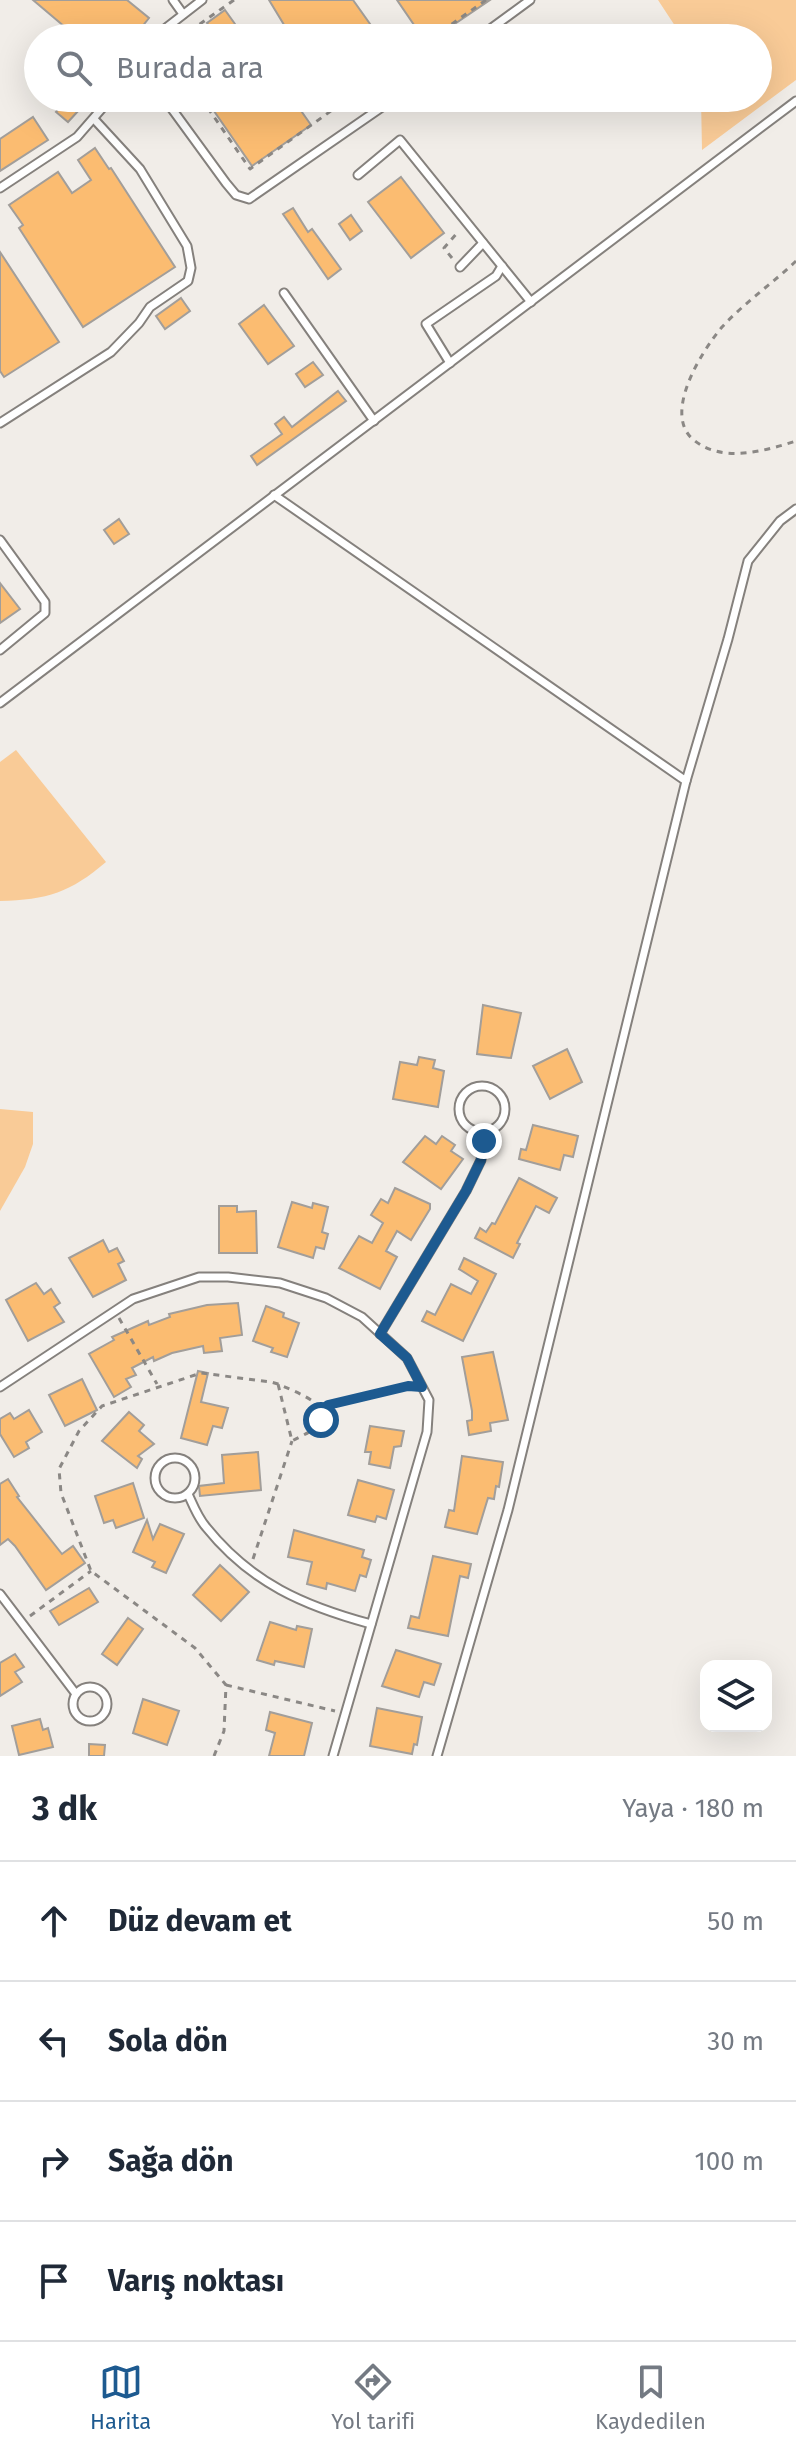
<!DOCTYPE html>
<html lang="tr">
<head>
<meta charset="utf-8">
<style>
	:root { --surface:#fff; --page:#f2f2f3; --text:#1f2937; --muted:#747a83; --line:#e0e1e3; --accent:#1d5a90 }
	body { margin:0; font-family:"Fira Sans",sans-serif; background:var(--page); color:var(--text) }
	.controls { position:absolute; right:24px; bottom:24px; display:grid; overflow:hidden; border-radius:16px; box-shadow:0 8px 32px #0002 }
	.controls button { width:72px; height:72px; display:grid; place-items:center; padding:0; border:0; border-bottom:2px solid var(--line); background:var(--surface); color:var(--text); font:40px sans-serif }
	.stop { position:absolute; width:24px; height:24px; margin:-18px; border:6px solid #1d5a90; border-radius:50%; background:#fff }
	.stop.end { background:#1d5a90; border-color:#fff; box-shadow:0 2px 8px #0008 }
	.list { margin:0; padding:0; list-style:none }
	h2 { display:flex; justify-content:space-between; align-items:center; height:104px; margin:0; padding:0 32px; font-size:34px }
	h2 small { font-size:26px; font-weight:400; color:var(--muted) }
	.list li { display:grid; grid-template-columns:52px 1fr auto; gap:24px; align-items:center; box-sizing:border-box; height:120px; padding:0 32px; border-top:2px solid var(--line) }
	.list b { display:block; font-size:30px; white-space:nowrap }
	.list em { font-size:26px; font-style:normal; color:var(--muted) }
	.icon { flex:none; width:44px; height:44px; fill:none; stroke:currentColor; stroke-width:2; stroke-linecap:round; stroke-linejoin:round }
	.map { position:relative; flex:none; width:796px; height:1756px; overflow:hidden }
	.search { position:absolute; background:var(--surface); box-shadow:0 8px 32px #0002; left:24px; right:24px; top:24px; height:88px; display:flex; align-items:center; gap:20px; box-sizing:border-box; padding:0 28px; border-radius:44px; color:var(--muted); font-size:30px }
	.sheet { height:584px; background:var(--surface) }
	nav { display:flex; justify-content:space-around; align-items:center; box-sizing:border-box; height:112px; border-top:2px solid var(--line); background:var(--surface); font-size:22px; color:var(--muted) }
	nav a { display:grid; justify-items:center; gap:4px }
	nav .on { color:var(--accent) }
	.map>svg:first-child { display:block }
</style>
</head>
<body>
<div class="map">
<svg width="796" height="1756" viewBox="0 0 796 1756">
	<rect width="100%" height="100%" fill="#f1ede8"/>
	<g fill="#f9cb97">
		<path d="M658,0h138v80l-94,70 -1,-52h57v-60h-75z"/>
		<path d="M16,750l90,112c-35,30 -59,38 -106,39v-139z"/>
		<path d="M0,1109l33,3v32l-8,23 -25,44z"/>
	</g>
	<g fill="#fbbc71" stroke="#a29e9a" stroke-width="2">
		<path d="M33,0h94l22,18 -16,20h-55z"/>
		<path d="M269,0h84l27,38h-88z"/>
		<path d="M397,0h93l-56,38h-11z"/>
		<path d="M225,10l20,28h-26l-12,-15z"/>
		<path d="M69,98h21l-22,24 -12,-10z"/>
		<path d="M205,98h87l19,27 -59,41z"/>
		<path d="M33,117l15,23 -48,31v-32z"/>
		<path d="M95,148l14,21 2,-1 64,99 -92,60 -64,-99 4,-3 -14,-20 49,-33 14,21 19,-13 -13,-20z"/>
		<path d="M401,177l43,56 -33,25 -43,-56z"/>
		<path d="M293,208l15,24 4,-3 29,40 -13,10 -45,-65z"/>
		<path d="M351,215l11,16 -12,9 -11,-16z"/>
		<path d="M0,252l59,90 -55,35 -4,-6z"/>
		<path d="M181,298l9,13 -25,18 -9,-13z"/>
		<path d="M264,305l30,41 -26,18 -29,-40z"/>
		<path d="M313,362l10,13 -18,12 -9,-13z"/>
		<path d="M338,391l8,10 -89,64 -6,-9 31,-22 -7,-10 9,-7 8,10z"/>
		<path d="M119,519l10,15 -15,10 -10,-14z"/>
		<path d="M0,583l20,26 -20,14z"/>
		<path d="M483,1005l38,8 -10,45 -34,-4z"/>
		<path d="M567,1049l15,33 -32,17 -17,-33z"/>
		<path d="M419,1057l16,3 -2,8 11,3 -6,36 -45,-8 7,-37 17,3z"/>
		<path d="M533,1125l45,11 -5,21 -9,-2 -4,15 -41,-11 2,-10 5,1z"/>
		<path d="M425,1136l11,8 6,-8 13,9 -4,6 12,8 -22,30 -38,-27z"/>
		<path d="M519,1178l38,20 -8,15 -13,-7 -19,37 3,1 -7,14 -38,-20 5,-10 6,4 6,-9 3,1z"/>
		<path d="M395,1188l35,16v5l-19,31 -14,-9 -11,20 11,6 -17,32 -41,-21 20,-32 13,7 11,-20 -12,-8 10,-16 7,4z"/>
		<path d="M292,1202l20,6 1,-5 15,4 -6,25 6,2 -4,15 -8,-2 -3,11 -35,-11z"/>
		<path d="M219,1206h18v6l19,-1 1,42h-38z"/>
		<path d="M103,1240l6,12 8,-4 7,13 -6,3 8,16 -33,17 -24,-39z"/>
		<path d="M464,1258l32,16 -33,67 -41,-20 5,-10 8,4 16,-31 20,10 7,-13 -19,-12z"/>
		<path d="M36,1283l8,11 7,-5 9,14 -6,4 10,15 -36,19 -22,-41z"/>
		<path d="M238,1303l4,32 -22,3 2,13 -18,2 -1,-7 -31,7 -18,8 -1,-4 -21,11 4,7 -10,4 5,8 -17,10 -25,-43 25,-14 -2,-3 36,-16 1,4 21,-8 -1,-3 38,-9z"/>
		<path d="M266,1306l18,7 -1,4 16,6 -12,34 -16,-5 2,-4 -20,-7z"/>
		<path d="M493,1352l15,68 -18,3 1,8 -22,4 -2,-14 5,-1v-9l-10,-54z"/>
		<path d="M198,1371l10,2 -7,29 27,6 -6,20 -9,-2 -6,19 -26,-7z"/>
		<path d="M82,1379l15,31 -32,16 -16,-31z"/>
		<path d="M29,1410l13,22 -16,10 3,6 -15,9 -14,-23v-15l10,-6 4,6z"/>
		<path d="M129,1412l15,13 -5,6 15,13 -16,12 4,3 -5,9 -35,-27z"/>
		<path d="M370,1426l34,5 -3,15 -7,1 -4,21 -21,-4 2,-12h-6z"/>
		<path d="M258,1452l3,38 -61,6 -1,-10 25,-3 -2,-28z"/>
		<path d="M462,1456l41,6 -4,25 -3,-1 -2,13 -6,-1 -11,36 -32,-7 4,-17 5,1z"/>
		<path d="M8,1479l11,17 -2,1 45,57 11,-8 12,17 -39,27 -31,-44 -7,-7 -8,6v-61z"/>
		<path d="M358,1480l36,10 -8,29 -9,-3 -2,6 -27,-7z"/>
		<path d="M133,1483l11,35 -28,10 -3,-8 -9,3 -9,-27z"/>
		<path d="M147,1520l6,19 7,-15 24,10 -18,39 -14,-6 3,-5 -22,-10z"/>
		<path d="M294,1530l70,20 -2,7 9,3 -5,17 -6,-2 -5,16 -28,-8 -1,6 -19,-5 5,-22 -24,-5z"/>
		<path d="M433,1556l38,8 -3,14 -8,-2 -12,60 -40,-8 3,-12 8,2z"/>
		<path d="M220,1565l29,27 -28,29 -28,-26z"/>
		<path d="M89,1588l9,14 -39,23 -9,-14z"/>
		<path d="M128,1618l15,11 -26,36 -15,-11z"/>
		<path d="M270,1622l26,8 1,-4 15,3 -8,38 -29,-6 -1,4 -17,-5z"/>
		<path d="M396,1650l45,14 -7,21 -10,-3 -5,15 -37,-11z"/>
		<path d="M15,1654l9,13 -9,5 7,10 -22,14v-33z"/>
		<path d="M143,1699l36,12 -12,34 -34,-12z"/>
		<path d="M377,1708l45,9 -5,28 -3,-1 -2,10 -42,-8z"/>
		<path d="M270,1712l42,11 -8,33h-35l6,-23 -9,-3z"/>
		<path d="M40,1719l3,11 5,-2 5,19 -34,8 -7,-29z"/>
		<path d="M89,1744l16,1 -1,11h-15z"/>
	</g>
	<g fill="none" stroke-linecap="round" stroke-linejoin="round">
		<defs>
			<g id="lane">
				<path d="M173,0l10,14"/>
				<path d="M153,38l49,-38"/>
				<path d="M478,38l52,-38"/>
				<path d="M164,98l62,85 10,12 13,4 146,-101"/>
				<path d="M358,175l42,-35 131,162"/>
				<path d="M0,188l77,-51 34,-39"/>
				<path d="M460,267l23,-24"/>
				<path d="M284,293l90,128"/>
				<path d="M450,363l-24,-39 70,-48 6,-10"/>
				<path d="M0,423l111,-71 28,-29 11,-16 38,-26 3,-13 -4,-22 -47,-77 -46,-50"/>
				<path d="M274,495l412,286"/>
				<path d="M0,540l45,62v11l-45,37"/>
				<path d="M0,703l796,-602"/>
				<circle cx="482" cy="1109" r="23"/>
				<path d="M380,1334l86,-143 15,-31 3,-28"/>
				<path d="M0,1387l133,-88 66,-22h29l52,6 46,15 36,19 45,41 22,42 -2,32 -94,324"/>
				<circle cx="175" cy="1478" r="20"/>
				<path d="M188,1494c5,11 10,24 18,33 45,56 98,79 165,97"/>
				<path d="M0,1594l76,100"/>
				<circle cx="90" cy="1704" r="17"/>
				<path d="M437,1756l71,-246 178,-729 42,-142 20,-78 32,-40 16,-12"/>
			</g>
		</defs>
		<use href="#lane" stroke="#85817d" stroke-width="11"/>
		<g stroke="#8b8885" stroke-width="3" stroke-dasharray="6 6" stroke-linecap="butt">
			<path d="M180,38l54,-38"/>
			<path d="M432,38l54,-38"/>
			<path d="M201,98l49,71 99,-71"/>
			<path d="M452,258l-8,-10 15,-17"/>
			<path d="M796,261c-23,22 -52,42 -74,66 -21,25 -61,89 -27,114 28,22 70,10 101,0"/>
			<path d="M119,1318l38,66"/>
			<path d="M322,1411l6,-6 81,-19"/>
			<path d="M253,1559l39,-118"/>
			<path d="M30,1616l61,-45"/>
			<path d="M226,1685l109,26"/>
			<path d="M214,1756l10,-25 2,-46 -31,-37 -104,-77 -30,-78 -2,-24 20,-38 23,-25 99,-33 70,9 7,2c14,7 63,22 37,44 -6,5 -16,9 -23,13l-14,-57"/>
		</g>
		<use href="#lane" stroke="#fff" stroke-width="7"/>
	</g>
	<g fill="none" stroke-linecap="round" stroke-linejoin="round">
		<path stroke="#1d5a90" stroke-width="10" d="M321,1420l1,-9 6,-6 80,-19 14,1 -15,-29 -27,-24 86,-143 15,-31 3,-19"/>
	</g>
</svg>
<div class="controls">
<button><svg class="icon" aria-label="layers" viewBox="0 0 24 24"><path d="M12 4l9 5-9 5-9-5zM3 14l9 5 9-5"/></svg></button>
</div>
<div class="stop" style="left:321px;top:1420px"></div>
<div class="stop end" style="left:484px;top:1141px"></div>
<div class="search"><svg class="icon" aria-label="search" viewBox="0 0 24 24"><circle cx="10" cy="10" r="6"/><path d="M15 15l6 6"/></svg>Burada ara</div>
</div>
<section class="sheet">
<h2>3 dk<small>Yaya · 180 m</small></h2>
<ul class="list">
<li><svg class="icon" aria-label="ahead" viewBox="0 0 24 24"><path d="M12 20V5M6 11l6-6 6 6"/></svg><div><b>Düz devam et</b></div><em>50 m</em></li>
<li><svg class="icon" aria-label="left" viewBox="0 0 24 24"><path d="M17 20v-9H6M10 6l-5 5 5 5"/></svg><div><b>Sola dön</b></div><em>30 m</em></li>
<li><svg class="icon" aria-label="right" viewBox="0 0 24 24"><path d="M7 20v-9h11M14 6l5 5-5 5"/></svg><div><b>Sağa dön</b></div><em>100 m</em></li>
<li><svg class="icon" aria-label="arrive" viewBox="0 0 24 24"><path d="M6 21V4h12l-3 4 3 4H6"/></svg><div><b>Varış noktası</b></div></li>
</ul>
</section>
<nav>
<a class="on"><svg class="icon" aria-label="map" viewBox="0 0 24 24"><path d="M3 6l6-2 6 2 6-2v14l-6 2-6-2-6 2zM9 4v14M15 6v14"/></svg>Harita</a>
<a><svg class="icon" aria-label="directions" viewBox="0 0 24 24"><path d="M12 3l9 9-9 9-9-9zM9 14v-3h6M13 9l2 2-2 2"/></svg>Yol tarifi</a>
<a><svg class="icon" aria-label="saved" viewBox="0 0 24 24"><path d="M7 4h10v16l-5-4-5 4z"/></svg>Kaydedilen</a>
</nav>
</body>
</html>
